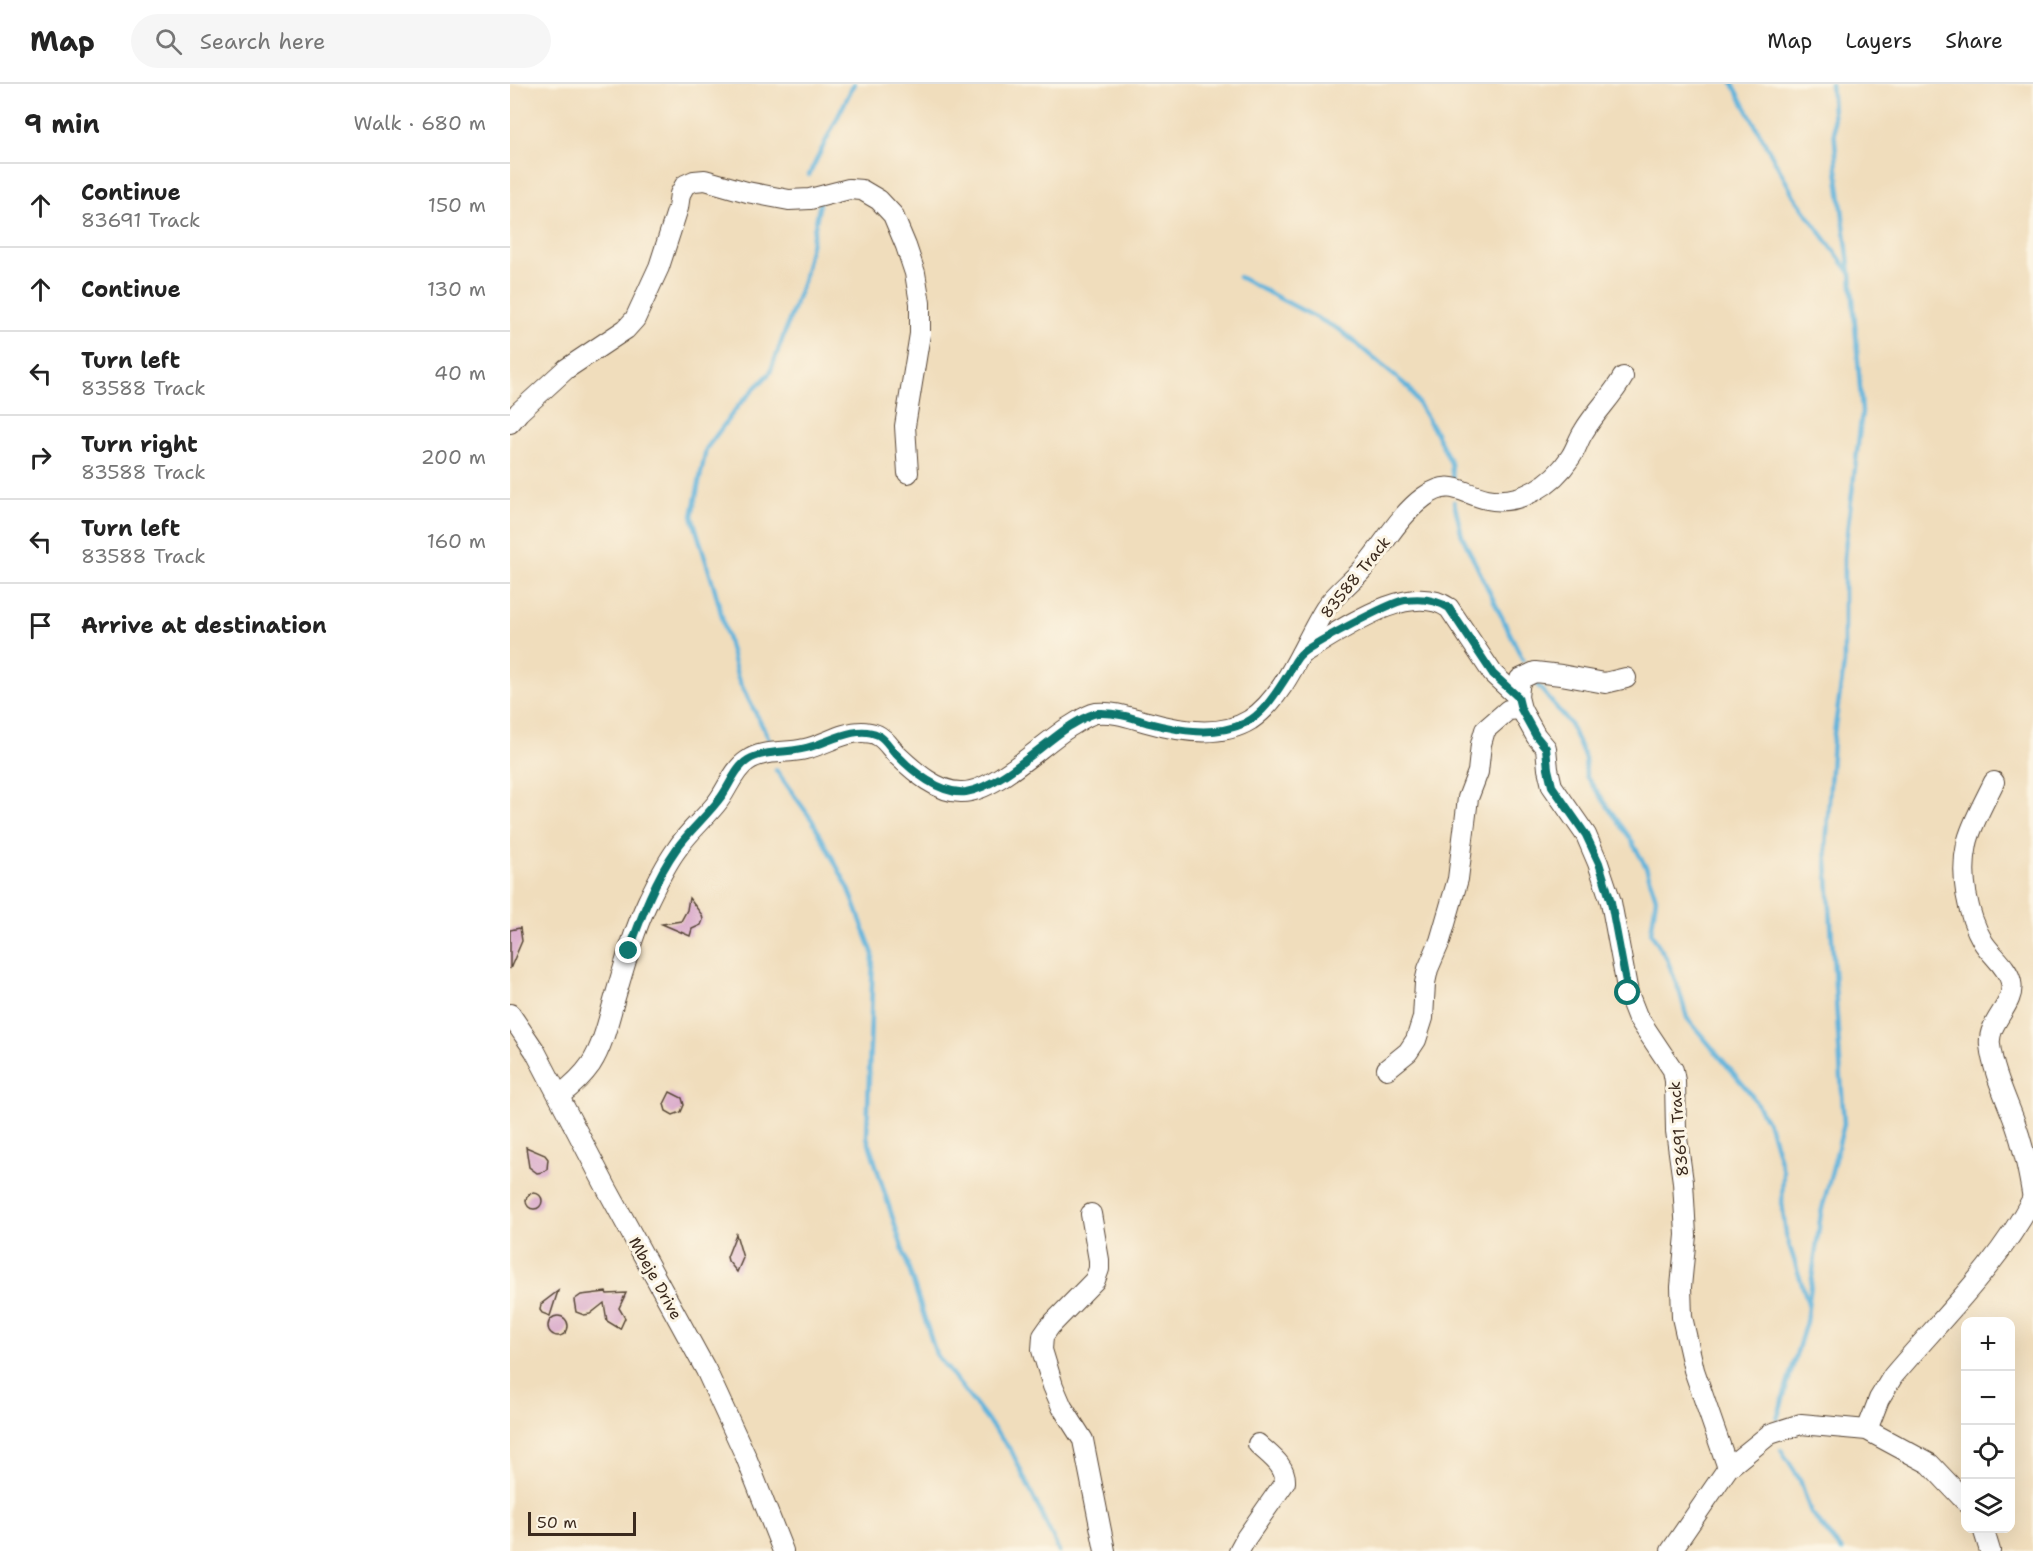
<!DOCTYPE html>
<html lang="en">
<head>
<meta charset="utf-8">
<style>
	:root { --surface:#fff; --page:#f6f6f6; --text:#222; --muted:#767676; --line:#e0e0e0 }
	body { margin:0; font-family:"Shantell Sans",sans-serif; background:var(--page); color:var(--text) }
	.controls { position:absolute; right:18px; bottom:18px; display:grid; overflow:hidden; border-radius:12px; box-shadow:0 6px 24px #0002 }
	.controls button { width:54px; height:54px; display:grid; place-items:center; padding:0; border:0; border-bottom:2px solid var(--line); background:var(--surface); color:var(--text); font:30px sans-serif }
	.scale { position:absolute; left:18px; bottom:15px; width:108px; box-sizing:border-box; padding-left:6px; border:3px solid #3b2a1e; border-top:0; font-size:16px; line-height:21px; white-space:nowrap; color:#3b2a1e; -webkit-text-stroke:4px #fcf5e5; paint-order:stroke }
	.stop { position:absolute; width:18px; height:18px; margin:-14px; border:4px solid #0f766e; border-radius:50%; background:#fff }
	.stop.end { background:#0f766e; border-color:#fff; box-shadow:0 2px 6px #0008 }
	.list { margin:0; padding:0; list-style:none }
	h2 { display:flex; justify-content:space-between; align-items:center; height:78px; margin:0; padding:0 24px; font-size:26px }
	h2 small { font-size:20px; font-weight:400; color:var(--muted) }
	.list li { display:grid; grid-template-columns:39px 1fr auto; gap:18px; align-items:center; box-sizing:border-box; height:84px; padding:0 24px; border-top:2px solid var(--line) }
	.list b { display:block; font-size:22px; white-space:nowrap }
	.list p { margin:0; font-size:20px; white-space:nowrap; color:var(--muted) }
	.list em { font-size:20px; font-style:normal; color:var(--muted) }
	.icon { flex:none; width:33px; height:33px; fill:none; stroke:currentColor; stroke-width:2; stroke-linecap:round; stroke-linejoin:round }
	.map { position:relative; flex:none; width:1523px; height:1467px; overflow:hidden }
	header { display:flex; align-items:center; gap:36px; box-sizing:border-box; height:84px; padding:0 30px; background:var(--surface); border-bottom:2px solid var(--line) }
	header strong { font-size:28px }
	nav { display:flex; gap:33px; margin-inline-start:auto; font-size:21px }
	.search { width:420px; height:54px; background:var(--page); display:flex; align-items:center; gap:15px; box-sizing:border-box; padding:0 21px; border-radius:33px; color:var(--muted); font-size:22px }
	main { display:flex }
	aside { flex:1; background:var(--surface) }
	.map>svg:first-child { display:block }
</style>
</head>
<body>
<header>
<strong>Map</strong>
<div class="search"><svg class="icon" aria-label="search" viewBox="0 0 24 24"><circle cx="10" cy="10" r="6"/><path d="M15 15l6 6"/></svg>Search here</div>
<nav><a>Map</a><a>Layers</a><a>Share</a></nav>
</header>
<main>
<aside>
<h2>9 min<small>Walk · 680 m</small></h2>
<ul class="list">
<li><svg class="icon" aria-label="ahead" viewBox="0 0 24 24"><path d="M12 20V5M6 11l6-6 6 6"/></svg><div><b>Continue</b><p>83691 Track</p></div><em>150 m</em></li>
<li><svg class="icon" aria-label="ahead" viewBox="0 0 24 24"><path d="M12 20V5M6 11l6-6 6 6"/></svg><div><b>Continue</b></div><em>130 m</em></li>
<li><svg class="icon" aria-label="left" viewBox="0 0 24 24"><path d="M17 20v-9H6M10 6l-5 5 5 5"/></svg><div><b>Turn left</b><p>83588 Track</p></div><em>40 m</em></li>
<li><svg class="icon" aria-label="right" viewBox="0 0 24 24"><path d="M7 20v-9h11M14 6l5 5-5 5"/></svg><div><b>Turn right</b><p>83588 Track</p></div><em>200 m</em></li>
<li><svg class="icon" aria-label="left" viewBox="0 0 24 24"><path d="M17 20v-9H6M10 6l-5 5 5 5"/></svg><div><b>Turn left</b><p>83588 Track</p></div><em>160 m</em></li>
<li><svg class="icon" aria-label="arrive" viewBox="0 0 24 24"><path d="M6 21V4h12l-3 4 3 4H6"/></svg><div><b>Arrive at destination</b></div></li>
</ul>
</aside>
<div class="map">
<svg width="1523" height="1467" viewBox="0 0 1523 1467">
	<rect width="100%" height="100%" fill="#fcf5e5"/>
	<filter id="ink" filterUnits="userSpaceOnUse"><feTurbulence type="fractalNoise" baseFrequency=".0167" numOctaves="2"/><feDisplacementMap in="SourceGraphic" scale="12" xChannelSelector="R" yChannelSelector="G"/><feConvolveMatrix kernelMatrix="1 2 1 2 8 2 1 2 1" color-interpolation-filters="sRGB"/></filter>
	<filter id="wash" filterUnits="userSpaceOnUse"><feTurbulence type="fractalNoise" baseFrequency=".008" numOctaves="4" result="noise"/><feDisplacementMap in="SourceGraphic" scale="24" xChannelSelector="R" yChannelSelector="G"/><feGaussianBlur stdDeviation="1.35" result="paint"/><feColorMatrix in="noise" values="0 0 0 0 0 0 0 0 0 0 0 0 0 0 0 0 0 1.4 0 .05"/><feComposite in="paint" operator="in"/></filter>
	<g filter="url(#wash)">
		<rect width="100%" height="100%" fill="#f0ddbc"/>
		<g fill="none" stroke-linecap="round" stroke-linejoin="round">
			<g stroke="#60b3db" stroke-width="4.5">
				<path d="M1223,0l61,112 57,78 11,138 -18,145v108l-11,75 -7,107 18,277 -23,89 -15,109 -29,97"/>
				<path d="M1321,0l6,85 13,103"/>
				<path d="M299,91l45,-91"/>
				<path d="M729,193l101,53 69,58 26,43 16,32 2,18"/>
				<path d="M944,418l8,34 61,124"/>
				<path d="M1025,598l35,42 15,34 1,18 44,62 16,29 10,31 -5,35 16,26 13,34 7,25 64,76 19,33 13,44 -1,32 4,32 22,68"/>
				<path d="M259,655l-31,-60 -23,-89 -23,-74 14,-67 32,-43 32,-33 33,-91 17,-79"/>
				<path d="M266,686l36,50 37,69 24,65 -6,183 69,217 76,98 47,99"/>
				<path d="M1271,1366l19,30 11,33 31,38"/>
			</g>
		</g>
		<g id="blocks">
			<g fill="#d7a4c9">
				<path d="M179,814l13,17 1,5 -2,5 -9,4 -2,7 -28,-12 19,-3 6,-11z"/>
				<path d="M10,844l2,13 -12,28v-39z"/>
				<path d="M160,1008l12,6 2,7 -3,7 -8,3 -7,-4 -2,-7z"/>
				<path d="M16,1063l19,8 3,4 -1,10 -4,3 -6,1 -8,-6z"/>
				<circle cx="24" cy="1117" r="8"/>
				<path d="M226,1150l7,24 -6,14 -9,-11 -1,-4z"/>
				<path d="M48,1207l-8,25 -8,-3 -2,-3 1,-6z"/>
				<path d="M96,1208l1,2 19,-1 -7,15 6,10 -5,11 -13,-8 -3,-18 -14,11 -6,1 -8,-3 -2,-12 7,-5z"/>
				<circle cx="48" cy="1242" r="10"/>
			</g>
		</g>
	</g>
	<g filter="url(#ink)">
		<use href="#blocks" fill-opacity="0" stroke="#564536" stroke-width="1.5"/>
		<g fill="none" stroke-linecap="round" stroke-linejoin="round">
			<defs>
				<g id="minor">
					<path d="M0,339l9,-11 47,-43 60,-40 9,-10 24,-52 19,-59 2,-14 5,-9 9,-4 11,-1 42,12 42,8 21,-1 39,-10 13,1 17,10 14,15 13,31 9,27 5,30v31l-15,92 3,47"/>
					<path d="M791,570c37,-21 107,-75 148,-46l44,66 25,23"/>
					<path d="M1116,594l-21,5 -44,-8 -26,-3 -15,7 -2,18 3,12 15,27 10,12 2,21 4,17 34,49 12,28 13,39 17,91 9,23 36,54 2,11 1,50 7,51 3,53 -5,52 1,30 12,53 34,98"/>
					<path d="M1484,698c-8,17 -24,45 -27,62 -7,32 0,70 16,98 8,13 25,25 28,40 5,23 -24,39 -21,63 3,27 16,53 25,78 9,25 14,50 18,76"/>
					<path d="M0,930l25,37 71,136 100,183 40,87 37,94"/>
					<path d="M877,985l21,-17 8,-12 7,-22 2,-35 3,-14 12,-28 18,-62 10,-81 10,-26 3,-28 4,-14 23,-20 13,-1"/>
					<path d="M49,1012c13,-10 23,-19 32,-32 12,-19 17,-42 23,-63 10,-34 19,-68 34,-100 9,-18 17,-36 29,-52 11,-17 27,-30 39,-45 11,-13 17,-34 31,-43 16,-12 39,-7 58,-12 19,-4 37,-17 57,-17 3,0 12,1 15,3 9,4 14,14 21,21 16,15 40,37 64,36 32,0 79,-47 107,-65 9,-5 17,-12 27,-14 17,-2 36,5 51,9 31,9 74,16 103,-2 36,-24 53,-76 75,-111 10,-15 24,-25 36,-38 22,-24 37,-55 63,-74 27,-20 38,-3 63,2 33,7 66,-15 83,-41 6,-8 8,-18 14,-27 11,-19 28,-34 39,-54"/>
					<path d="M581,1130l8,46v9l-4,11 -45,46 -7,10 -1,14 11,36 9,21 21,33 22,111"/>
					<path d="M1357,1346l12,-31 14,-23c48,-57 105,-111 140,-178"/>
					<path d="M1473,1444l7,23"/>
					<path d="M729,1467l7,-13 39,-56c1,-17 -16,-27 -27,-38"/>
					<path d="M1161,1467l57,-83 42,-34 31,-10 66,6 63,34 36,38"/>
				</g>
			</defs>
			<use href="#minor" stroke="#564536" stroke-width="22"/>
			<use href="#minor" stroke="#fff" stroke-width="20"/>
		</g>
	</g>
	<g fill="none" stroke-linecap="round" stroke-linejoin="round" filter="url(#ink)">
		<path stroke="#0f766e" stroke-width="8" d="M119,867c13,-36 26,-72 48,-103 13,-18 31,-33 44,-51 9,-12 14,-29 27,-37 18,-11 45,-6 65,-14 19,-6 45,-21 65,-11 8,4 12,13 18,19 16,17 45,41 70,38 34,-5 75,-47 104,-66 9,-5 18,-12 28,-13 17,-1 35,5 51,10 30,8 66,14 96,0 20,-10 32,-32 44,-50 3,-6 6,-13 11,-18 8,-9 91,-53 105,-55 15,-2 31,-1 44,8l44,66 25,23 3,12 15,27 10,12 2,21 4,17 34,49 13,28 12,39 17,91"/>
	</g>
	<g text-anchor="middle" stroke-width="6" stroke-linejoin="round" paint-order="stroke">
		<g font-size="16" fill="#3b2a1e" stroke="#fcf5e5">
			<text transform="translate(845 493) rotate(-51)" y="6">83588 Track</text>
			<text transform="translate(1168 1045) rotate(-95)" y="6">83691 Track</text>
			<text transform="translate(146 1194) rotate(61)" y="6">Mbeje Drive</text>
		</g>
	</g>
</svg>
<div class="controls">
<button>+</button>
<button>−</button>
<button><svg class="icon" aria-label="locate" viewBox="0 0 24 24"><circle cx="12" cy="12" r="6"/><path d="M12 2v4M12 18v4M2 12h4M18 12h4"/></svg></button>
<button><svg class="icon" aria-label="layers" viewBox="0 0 24 24"><path d="M12 4l9 5-9 5-9-5zM3 14l9 5 9-5"/></svg></button>
</div>
<div class="scale">50 m</div>
<div class="stop" style="left:1118px;top:909px"></div>
<div class="stop end" style="left:119px;top:867px"></div>
</div>
</main>
</body>
</html>
